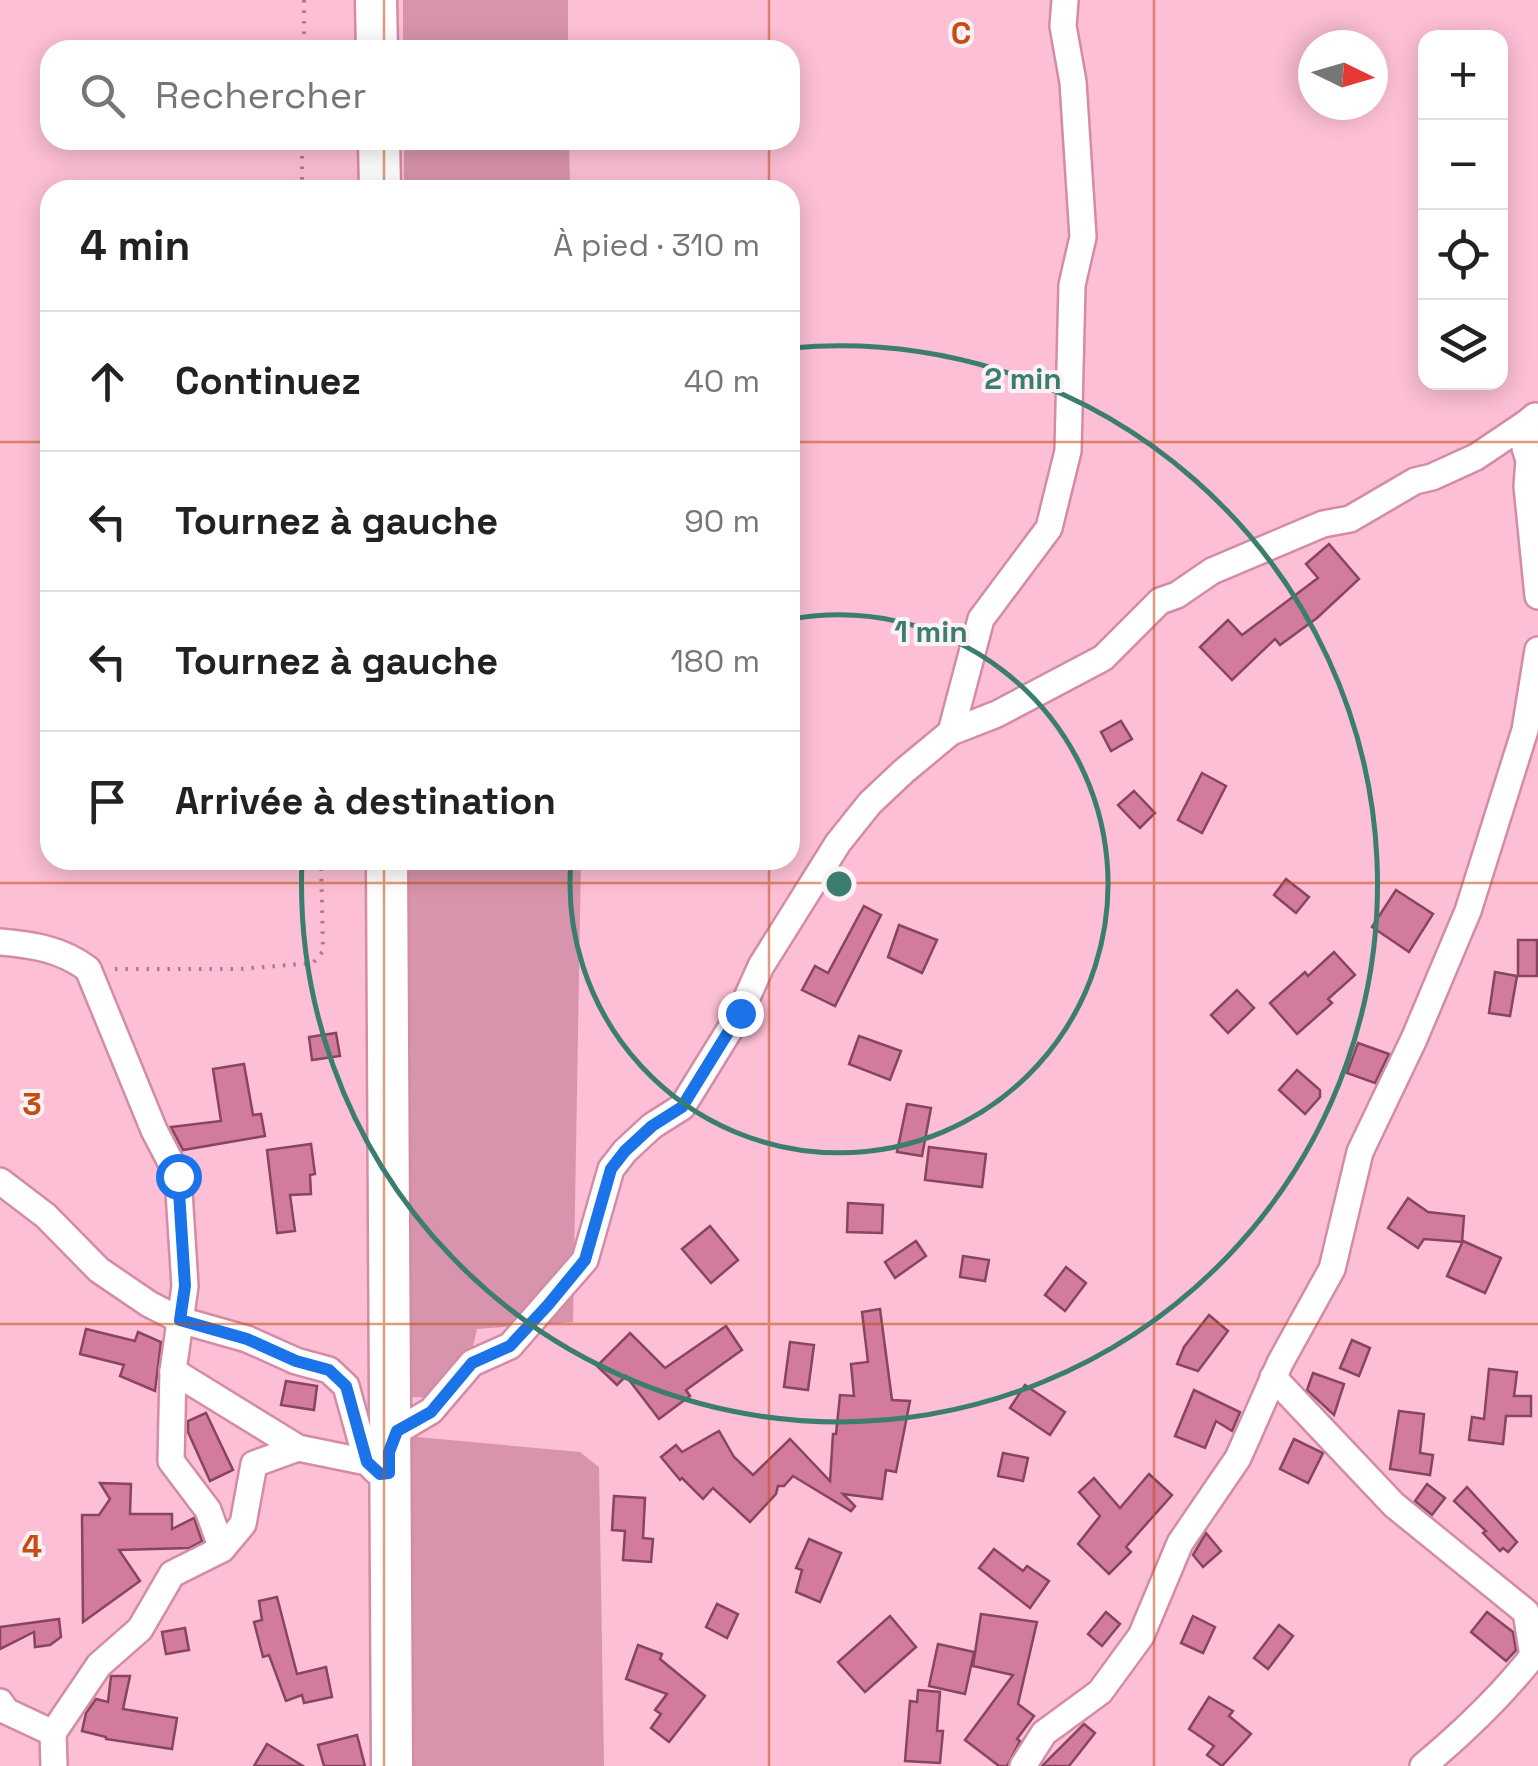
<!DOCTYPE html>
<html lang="fr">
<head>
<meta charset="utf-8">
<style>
	:root { --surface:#fff; --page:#f2f2f2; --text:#222; --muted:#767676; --line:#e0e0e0 }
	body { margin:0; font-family:"Space Grotesk",sans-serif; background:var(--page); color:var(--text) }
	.controls { position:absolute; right:30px; top:30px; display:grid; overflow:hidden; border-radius:20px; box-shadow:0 5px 25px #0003 }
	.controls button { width:90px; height:90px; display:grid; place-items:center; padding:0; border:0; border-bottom:2px solid var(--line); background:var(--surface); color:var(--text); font:50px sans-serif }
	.compass { position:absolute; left:1298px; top:30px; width:90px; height:90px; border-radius:50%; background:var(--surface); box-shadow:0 5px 25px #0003; rotate:95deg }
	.stop { position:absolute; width:30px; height:30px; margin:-22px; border:8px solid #1a73e8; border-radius:50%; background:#fff }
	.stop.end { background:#1a73e8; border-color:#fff; box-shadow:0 2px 10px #0008 }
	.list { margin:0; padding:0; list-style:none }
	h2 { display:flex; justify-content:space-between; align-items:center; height:130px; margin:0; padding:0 40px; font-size:42px }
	h2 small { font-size:32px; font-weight:400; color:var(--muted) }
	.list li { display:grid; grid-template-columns:65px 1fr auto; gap:30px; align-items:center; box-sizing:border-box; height:140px; padding:0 40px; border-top:2px solid var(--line) }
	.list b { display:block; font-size:38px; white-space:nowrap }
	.list em { font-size:32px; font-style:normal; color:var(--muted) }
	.icon { flex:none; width:55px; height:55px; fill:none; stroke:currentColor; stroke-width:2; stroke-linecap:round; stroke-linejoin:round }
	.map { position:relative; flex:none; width:1538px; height:1766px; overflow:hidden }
	.search { position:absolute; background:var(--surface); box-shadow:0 5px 25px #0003; left:40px; top:40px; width:760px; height:110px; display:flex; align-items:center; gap:25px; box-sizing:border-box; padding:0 35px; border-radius:30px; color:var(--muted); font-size:38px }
	.panel { position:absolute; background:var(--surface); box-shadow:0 5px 25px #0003; left:40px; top:180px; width:760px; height:690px; border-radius:30px }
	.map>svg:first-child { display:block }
</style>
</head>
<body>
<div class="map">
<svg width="1538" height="1766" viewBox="0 0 1538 1766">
	<rect width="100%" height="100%" fill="#fdbfd5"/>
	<g fill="#d794ac">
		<rect x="403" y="0" width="165" height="50"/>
		<path d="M404,140h165l1,50h-166z"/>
		<path d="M401,860h180l-8,462 -96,7 -16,69 -55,-1z"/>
		<path d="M406,1436l174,16 19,15 5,299h-195z"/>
	</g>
	<g fill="#d27b9c" stroke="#87455f" stroke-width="2.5">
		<path d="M1329,544l30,35 -42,39 -37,27 -5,-6 -43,41 -32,-33 28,-27 14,15 76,-57 -12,-14z"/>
		<path d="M1121,721l11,18 -21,12 -10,-19z"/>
		<path d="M1202,773l24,13 -24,47 -24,-13z"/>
		<path d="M1134,791l21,22 -15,15 -22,-23z"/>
		<path d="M1286,879l23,18 -13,16 -22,-18z"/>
		<path d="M1396,890l37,24 -24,38 -37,-25z"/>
		<path d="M864,906l17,9 -46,91 -33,-16 13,-24 13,7z"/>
		<path d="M899,925l38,15 -15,33 -34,-16z"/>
		<rect x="1518" y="940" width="19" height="36"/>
		<path d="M1334,952l21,23 -27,24 4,4 -35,31 -27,-31 35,-31 3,4z"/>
		<path d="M1495,972l22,4 -7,40 -21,-3z"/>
		<path d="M1237,990l17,18 -26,25 -17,-18z"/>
		<path d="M336,1033l4,23 -28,4 -3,-23z"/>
		<path d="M859,1036l42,15 -11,29 -41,-16z"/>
		<path d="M1358,1043l31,11 -14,29 -28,-10z"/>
		<path d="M244,1064l9,51 8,-1 4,22 -82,14 -12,-23 50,-6 -8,-52z"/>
		<path d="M1297,1070l23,20v7l-15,17 -26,-24z"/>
		<path d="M907,1104l24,4 -9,48 -25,-4z"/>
		<path d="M311,1144l4,30 -5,1 1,19 -21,1 5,36 -18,2 -10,-83z"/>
		<path d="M929,1147l57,7 -4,33 -57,-7z"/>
		<path d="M1408,1198l20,14 36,4 -2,26 -38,-3 -6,9 -30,-20z"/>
		<path d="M848,1203l35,2 -1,28 -35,-1z"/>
		<path d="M710,1226l28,34 -27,23 -29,-34z"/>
		<path d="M916,1241l10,15 -31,22 -10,-16z"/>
		<path d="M1463,1241l38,17 -16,35 -38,-17z"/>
		<path d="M963,1256l26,4 -4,21 -25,-4z"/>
		<path d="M1066,1267l20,16 -21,28 -20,-16z"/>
		<path d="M880,1309l12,91 18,1 -14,71 -10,-2 -4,29 -39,-5 12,12 -4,5 -58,-35 -9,10h-6l-2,8 -26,28 -37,-34 -10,11 -21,-21 -2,2 -19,-23 15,-12 6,7 37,-21 15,26 19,18 37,-36 40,42 3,-47h3l4,-39 14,1 -3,-32 17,-2 -6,-50z"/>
		<path d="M1209,1315l19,16 -30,40 -21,-7 7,-17z"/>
		<path d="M726,1326l16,24 -56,40 4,6 -31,23 -33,-43 -9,9 -20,-19 33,-33 35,35z"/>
		<path d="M86,1329l49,12 3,-9 23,10 -6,49 -35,-15 4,-11 -44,-11z"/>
		<path d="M1352,1340l18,8 -11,28 -19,-8z"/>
		<path d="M790,1342l24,3 -6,45 -24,-3z"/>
		<path d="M1489,1369l28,3 -3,24h17v20h-25l-3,28 -34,-4 3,-23 12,2z"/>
		<path d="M1313,1373l31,11 -10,31 -27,-25z"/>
		<path d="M286,1381l31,5 -3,24 -33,-5z"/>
		<path d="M1025,1385l40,27 -15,23 -40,-27z"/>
		<path d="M1194,1390l46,22 -8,19 -16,-10 -11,27 -30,-12z"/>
		<path d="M1399,1411l25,3 -4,39 13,2 -3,20 -40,-6z"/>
		<path d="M206,1413l27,57 -23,11 -22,-49v-11z"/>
		<path d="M1294,1439l29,14 -15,30 -28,-14z"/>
		<path d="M1003,1453l25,5 -5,23 -25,-5z"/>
		<path d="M1149,1474l23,21 -46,52 5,5 -22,22 -31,-30 22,-28 -21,-24 15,-14 26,30z"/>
		<path d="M100,1483l31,1 -1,30h42v15l22,-11 8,23 -13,7 -70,2 21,31 -57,41 -1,-107h17l11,-16z"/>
		<path d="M1427,1484l18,14 -13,17 -17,-14z"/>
		<path d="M1467,1487l50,55 -9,10 -5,-4 -3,3 -17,-18 3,-2 -32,-30z"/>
		<path d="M614,1496l31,2 -2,40 10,1 -2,23 -28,-2 2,-29 -13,-1z"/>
		<path d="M1206,1533l15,18 -18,16 -10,-12z"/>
		<path d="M809,1539l32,14 -21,49 -24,-10 6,-22 -6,-2z"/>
		<path d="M994,1549l29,22 4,-5 22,15 -19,27 -51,-40z"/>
		<path d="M277,1597l20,77 29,-7 6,30 -28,6 -2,-8 -16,6 -17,-46 -6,2 -9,-35 8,-2 -3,-19z"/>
		<path d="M717,1604l21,10 -11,24 -21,-11z"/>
		<path d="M1106,1612l14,12 -18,22 -14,-12z"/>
		<path d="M1487,1612l26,20 3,18 -10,11 -35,-29z"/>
		<path d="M981,1614l56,8 -19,82 16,12 -17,23 3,2 -13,25h-8l-34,-26 48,-65 -40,-9z"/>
		<path d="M890,1616l26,31 -51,45 -27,-30z"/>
		<path d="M1193,1616l22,11 -12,26 -22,-10z"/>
		<path d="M59,1619l2,18 -11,8 -15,2 -1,-15 -34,17v-22z"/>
		<path d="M1279,1625l14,11 -25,33 -14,-11z"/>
		<path d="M185,1628l4,22 -23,4 -4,-22z"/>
		<path d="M938,1644l36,8 -9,42 -36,-8z"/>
		<path d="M638,1645l24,9 -2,5 45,37 -36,46 -18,-14 10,-14 -6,-4 12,-16 -41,-15z"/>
		<path d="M111,1676h19l-7,33 54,9 -5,31 -66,-10v-2l-24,-6 4,-18 10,-14 12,3z"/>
		<path d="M918,1690l22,2 -3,39h6l-3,32 -35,-2 5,-60 7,1z"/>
		<path d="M1209,1697l24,14 -4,5 22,18 -29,32 -15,-11 7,-9 -25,-17z"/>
		<path d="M1084,1724l11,9 -26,33h-27z"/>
		<path d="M357,1735l8,31h-41l-6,-21z"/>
		<path d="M267,1744l36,22h-49z"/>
	</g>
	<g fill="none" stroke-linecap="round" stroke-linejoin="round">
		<defs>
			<g id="minor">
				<path d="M1535,416l-7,6 -3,26 4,12 -2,26 11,110"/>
				<path d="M951,732l30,-113 68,-91 19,-77 4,-166 11,-48 -10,-155 -10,-56 2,-26"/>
				<path d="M0,942c34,3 61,7 88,27l66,161 24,46 7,110 -12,85 -2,90 37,49 14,39"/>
				<path d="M0,1181l46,35 53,54 50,34 31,16 67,19 49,22 33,9 17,16 21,76"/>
				<path d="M173,1371l125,77 69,14 10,10"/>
				<path d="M1273,1377l121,128 132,107 7,44"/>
				<path d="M391,1447l6,-16 34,-20 41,-48 38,-17 75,-86 26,-91 14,-18 27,-25 30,-19 58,-94 21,-47 77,-123 32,-40 34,-32 47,-39 46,-18 106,-56 57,-57 17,-6 35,-24 111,-47 27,-5 65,-38 17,-4 44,-20 52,-35"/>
				<path d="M0,1702l6,9 47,22 1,33"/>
				<path d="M53,1733l46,-68 41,-36 32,-55 50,-25 21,-25 11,-60 44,-16"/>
				<path d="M1023,1766l21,-33 56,-41 41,-56 39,-93 58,-85 42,-95 52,-94 28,-117 54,-113 54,-128 57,-181 13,-80"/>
				<path d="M1423,1766c42,-35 82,-73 115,-117"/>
			</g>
			<g id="primary">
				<path d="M376,0l1,50"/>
				<path d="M379,140l1,50"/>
				<path d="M387,860l5,906"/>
			</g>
		</defs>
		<use href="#minor" stroke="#d48ba6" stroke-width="30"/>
		<use href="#primary" stroke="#d48ba6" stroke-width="45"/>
		<g stroke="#ab7b8c" stroke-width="4" stroke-dasharray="2.5 8" stroke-linecap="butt">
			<path d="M304,0v50"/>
			<path d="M302,190v-50"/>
			<path d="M115,969h125l73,-6 10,-12 -2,-91"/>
		</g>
		<use href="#minor" stroke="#fff" stroke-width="25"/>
		<use href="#primary" stroke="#fff" stroke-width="40"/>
	</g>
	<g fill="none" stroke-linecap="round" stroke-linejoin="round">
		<path stroke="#1a73e8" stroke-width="12" d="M178,1176l7,110 -5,34 67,19 49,22 33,9 17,16 21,76 13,12 9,-1v-21l8,-21 34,-19 41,-49 38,-17 38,-41 37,-45 26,-91 14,-18 27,-25 30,-19 58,-94"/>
	</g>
	<path fill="none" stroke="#c64d12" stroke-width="2.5" stroke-opacity="0.55" d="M384,0v50M769,0v50M1154,0v1766M384,140v50M769,140v50M0,442h50M790,442h748M384,860v906M769,860v906M0,883h1538M0,1324h1538"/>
	<g fill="none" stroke="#3b7d6e" stroke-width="5">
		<path d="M792 619A269 269 0 1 1 571 861"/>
		<path d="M792 348A538 538 0 1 1 302 861"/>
	</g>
	<g font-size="32" text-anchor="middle" font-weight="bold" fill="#c64d12" stroke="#faf2f4" stroke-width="8" stroke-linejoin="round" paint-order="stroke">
		<text x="961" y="44">C</text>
		<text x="32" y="1115">3</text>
		<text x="32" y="1557">4</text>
	</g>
	<circle cx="839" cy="884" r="15" fill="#3b7d6e" stroke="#faf2f4" stroke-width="5"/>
	<g font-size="30" text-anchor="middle" font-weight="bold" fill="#3b7d6e" stroke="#faf2f4" stroke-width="8" stroke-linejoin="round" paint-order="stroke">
		<text x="1023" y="389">2 min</text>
		<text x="931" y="642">1 min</text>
	</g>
</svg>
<div class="controls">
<button>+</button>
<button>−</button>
<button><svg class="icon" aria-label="locate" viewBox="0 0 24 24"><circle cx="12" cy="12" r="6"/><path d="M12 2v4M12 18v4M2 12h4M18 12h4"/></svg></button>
<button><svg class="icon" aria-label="layers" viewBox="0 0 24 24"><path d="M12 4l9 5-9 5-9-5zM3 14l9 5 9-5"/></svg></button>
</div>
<svg class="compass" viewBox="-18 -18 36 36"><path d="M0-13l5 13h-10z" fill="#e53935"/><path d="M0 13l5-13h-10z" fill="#767676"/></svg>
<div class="stop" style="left:178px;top:1176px"></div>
<div class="stop end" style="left:740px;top:1013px"></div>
<div class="search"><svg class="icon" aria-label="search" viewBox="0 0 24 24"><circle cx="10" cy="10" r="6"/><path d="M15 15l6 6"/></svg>Rechercher</div>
<section class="panel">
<h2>4 min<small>À pied · 310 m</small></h2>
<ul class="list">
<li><svg class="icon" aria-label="ahead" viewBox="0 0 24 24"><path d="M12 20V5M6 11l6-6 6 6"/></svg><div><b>Continuez</b></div><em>40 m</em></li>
<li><svg class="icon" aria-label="left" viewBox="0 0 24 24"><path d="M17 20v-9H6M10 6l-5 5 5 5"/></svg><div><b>Tournez à gauche</b></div><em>90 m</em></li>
<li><svg class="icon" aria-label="left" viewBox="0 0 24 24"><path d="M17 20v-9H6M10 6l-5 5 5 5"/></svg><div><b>Tournez à gauche</b></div><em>180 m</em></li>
<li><svg class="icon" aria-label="arrive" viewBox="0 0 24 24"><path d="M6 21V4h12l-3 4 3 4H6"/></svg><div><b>Arrivée à destination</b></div></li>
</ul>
</section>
</div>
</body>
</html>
